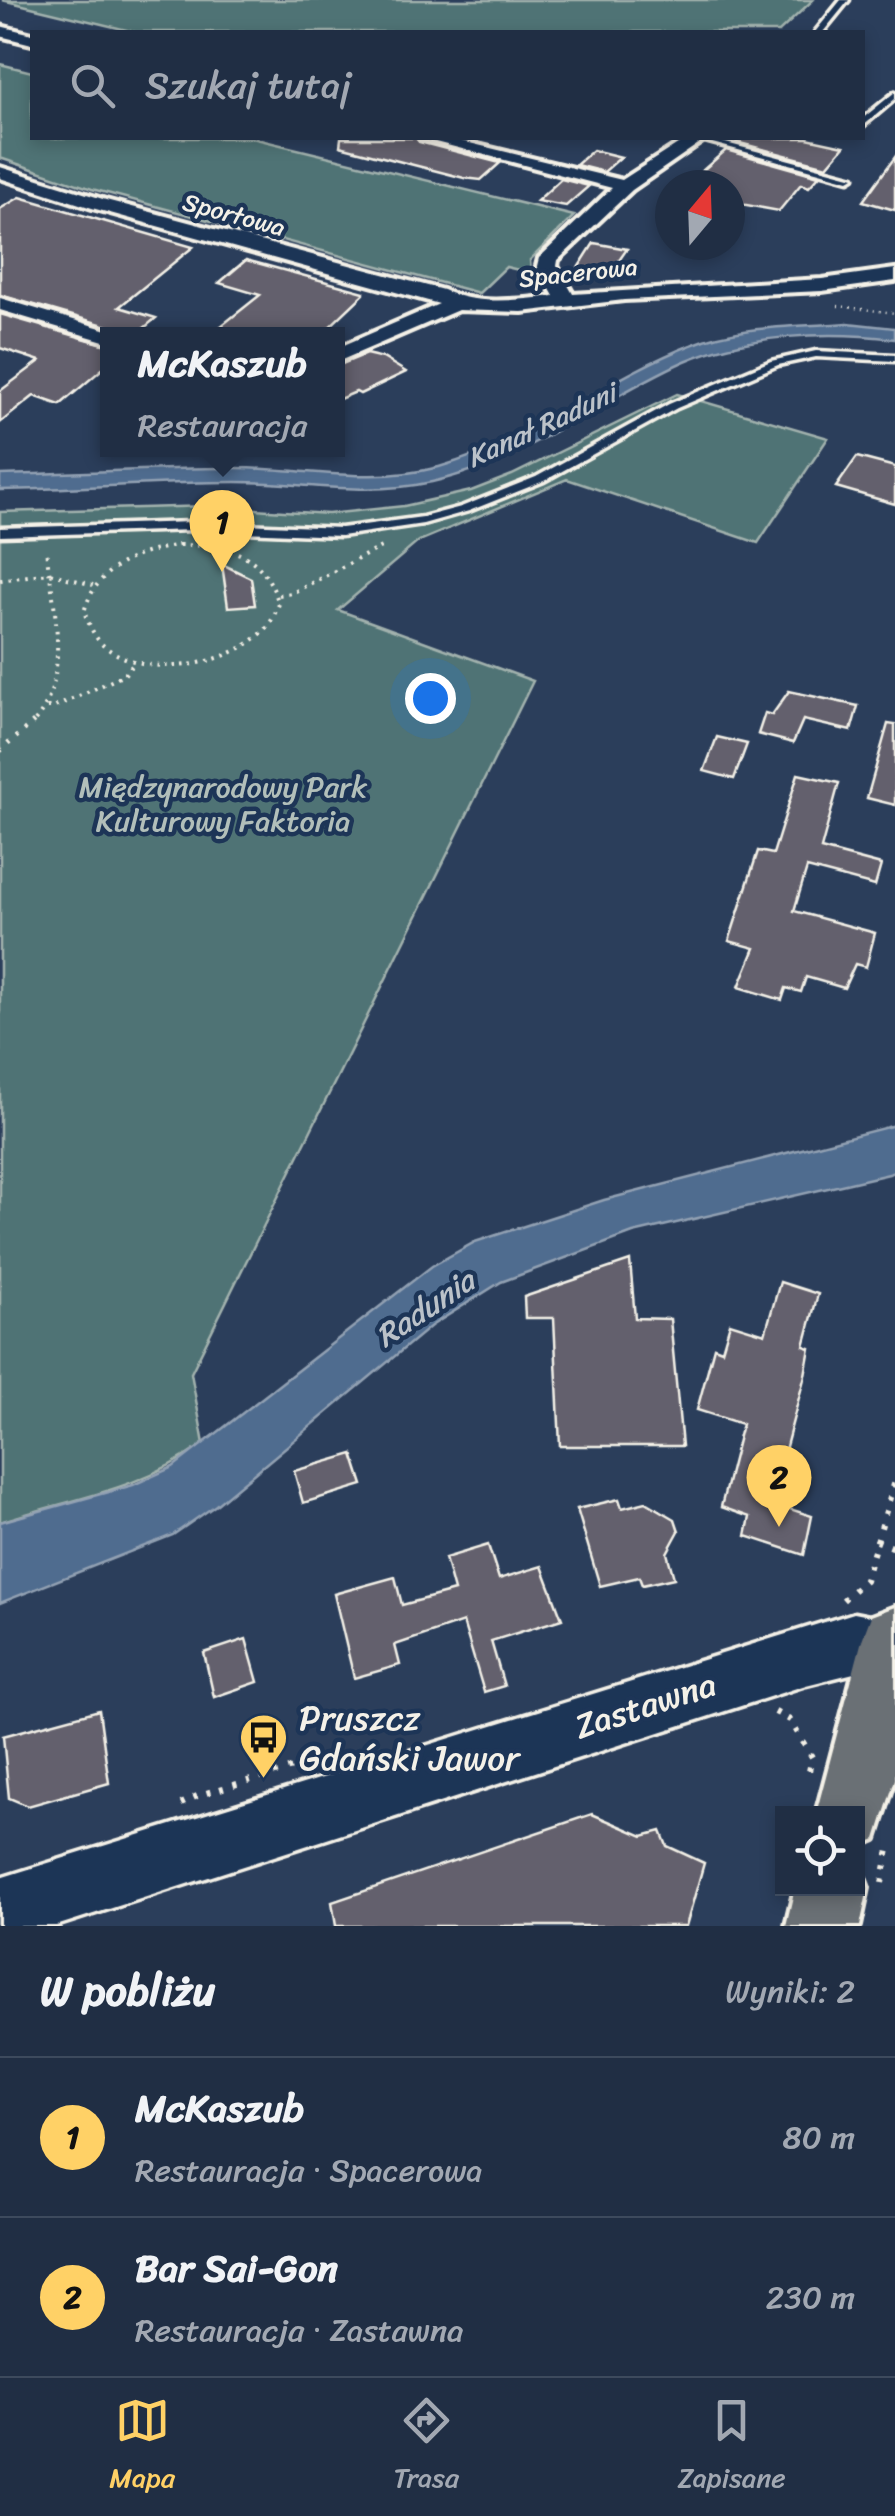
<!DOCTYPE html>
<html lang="pl">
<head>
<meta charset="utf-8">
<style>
	:root { --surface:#202e44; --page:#2d3a4f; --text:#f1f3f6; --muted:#a2a8b2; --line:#3d4a5d; --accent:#ffd166 }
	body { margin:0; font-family:Sriracha,sans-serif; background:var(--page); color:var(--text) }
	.controls { position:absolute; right:30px; bottom:30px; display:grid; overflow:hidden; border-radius:0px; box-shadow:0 5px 15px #0003 }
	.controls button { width:90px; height:90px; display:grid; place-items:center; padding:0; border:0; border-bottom:2px solid var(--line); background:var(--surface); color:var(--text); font:50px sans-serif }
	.compass { position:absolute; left:655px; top:170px; width:90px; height:90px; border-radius:50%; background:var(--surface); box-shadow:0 5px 15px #0003; rotate:19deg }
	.you { position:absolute; left:430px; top:698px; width:35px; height:35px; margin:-25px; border:8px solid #fff; border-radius:50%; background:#1a73e8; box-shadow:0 0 0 15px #1a73e833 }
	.badge { display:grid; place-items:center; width:65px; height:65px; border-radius:50%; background:var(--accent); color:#111; font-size:32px; font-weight:700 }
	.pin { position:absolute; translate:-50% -82px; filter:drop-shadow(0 2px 5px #0008) }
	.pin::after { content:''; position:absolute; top:52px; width:35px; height:30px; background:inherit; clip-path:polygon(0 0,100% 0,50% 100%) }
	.popup { position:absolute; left:100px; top:327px; width:245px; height:130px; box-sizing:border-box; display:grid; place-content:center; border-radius:0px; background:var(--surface); filter:drop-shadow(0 2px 8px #0005); font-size:32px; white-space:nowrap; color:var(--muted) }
	.popup b { font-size:38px; color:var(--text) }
	.popup::after { content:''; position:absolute; left:50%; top:100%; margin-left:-20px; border:20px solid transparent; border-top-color:var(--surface) }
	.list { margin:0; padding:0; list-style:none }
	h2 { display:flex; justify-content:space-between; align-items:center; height:130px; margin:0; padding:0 40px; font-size:42px }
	h2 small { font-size:32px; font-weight:400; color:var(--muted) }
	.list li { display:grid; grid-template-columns:65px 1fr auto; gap:30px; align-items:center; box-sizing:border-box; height:160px; padding:0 40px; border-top:2px solid var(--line) }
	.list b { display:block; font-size:38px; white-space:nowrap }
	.list p { margin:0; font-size:32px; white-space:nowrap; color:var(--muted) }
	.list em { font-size:32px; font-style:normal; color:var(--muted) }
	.icon { flex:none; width:55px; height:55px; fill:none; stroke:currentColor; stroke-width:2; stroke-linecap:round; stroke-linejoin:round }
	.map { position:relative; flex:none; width:895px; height:1926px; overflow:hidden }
	.search { position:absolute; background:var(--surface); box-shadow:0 5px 15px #0003; left:30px; right:30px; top:30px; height:110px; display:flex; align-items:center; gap:25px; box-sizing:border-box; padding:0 35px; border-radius:0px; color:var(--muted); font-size:38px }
	.sheet { height:450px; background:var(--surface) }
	nav { display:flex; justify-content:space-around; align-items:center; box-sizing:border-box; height:140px; border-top:2px solid var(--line); background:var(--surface); font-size:28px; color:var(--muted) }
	nav a { display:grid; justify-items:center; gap:5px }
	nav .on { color:var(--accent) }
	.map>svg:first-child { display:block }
</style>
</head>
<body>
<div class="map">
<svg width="895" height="1926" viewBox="0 0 895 1926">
	<rect width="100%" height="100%" fill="#2b3e5b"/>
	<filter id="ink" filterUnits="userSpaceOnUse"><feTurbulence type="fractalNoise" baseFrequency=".01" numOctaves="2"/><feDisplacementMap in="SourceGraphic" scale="20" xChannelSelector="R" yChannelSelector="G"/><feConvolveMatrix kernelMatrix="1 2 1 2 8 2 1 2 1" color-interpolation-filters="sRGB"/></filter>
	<g filter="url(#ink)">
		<g fill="#507374" stroke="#a2b2ae" stroke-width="2.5">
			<path d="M2,0h811l-34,32h-644z"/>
			<path d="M0,64l32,8v66h220l322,78 -44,44 1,13 -25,-6 -27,26 -387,-104 -92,-31z"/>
			<path d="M677,394l151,44 -70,105 -191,-64 -148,62 -81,69 195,71 -342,692 13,71c-68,48 -128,53 -204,78v-1010l211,-6 117,8 76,-8 67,-15 41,-16z"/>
		</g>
		<g fill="#506c8f" stroke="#92a1b3" stroke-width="2.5">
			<path d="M848,323l47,5v11c-68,-8 -146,-5 -210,22 -85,38 -161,101 -253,121 -69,15 -128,0 -196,0 -79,0 -157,7 -236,8v-15c78,-2 157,-7 235,-7 69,0 135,17 204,-1 90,-25 165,-88 252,-122 48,-20 106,-18 157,-22z"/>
			<path d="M895,1125v46l-6,3 -256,59 -132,49 -70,44 -215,179 -43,30 -173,68v-81l133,-37 40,-18 259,-201 43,-24 129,-42z"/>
		</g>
		<g fill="#63616d" stroke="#f4f1e8" stroke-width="2.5">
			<path d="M341,138h75l3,4 81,21 -19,17 -17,-2 -124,-32z"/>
			<path d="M740,138h67l37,8 -17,20 -91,-24z"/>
			<path d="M593,150l28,7 -17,15 -28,-7z"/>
			<path d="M726,150l93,26 -10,11 -8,-3 -22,27 -49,-9v-17h-44z"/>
			<path d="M895,157v53l-32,-9z"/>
			<path d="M561,179l28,7 -23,20 -29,-5z"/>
			<path d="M20,197l173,50 -74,60 37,11 -19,16h-17l-5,-6 -115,-33v-86z"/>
			<path d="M594,243l33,6 -16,23 -33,-4z"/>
			<path d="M246,260l118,32v2l-42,40h-111l49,-39 -41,-12z"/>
			<path d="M0,314l107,31v20l-47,40 -26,-9 -34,27v-32l40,-30 -40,-13z"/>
			<path d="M366,354l17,4 23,14 -46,22 -4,-2 -19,8v-34z"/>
			<path d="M857,457l38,10v37l-59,-17z"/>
			<path d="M222,564l29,14 4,27 -27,2z"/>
			<path d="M789,691l69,15 -7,25 -48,-11 -10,23 -35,-9 7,-21 7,2z"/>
			<path d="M888,724l7,1v80l-28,-7z"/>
			<path d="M717,737l30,7 -13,35 -30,-8z"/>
			<path d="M798,774l41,9 -18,66 60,16 -6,21 -68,-18 -13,43 81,22 -9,34 -11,-3 -11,24 -38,-11 -5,15 -15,-4 -4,12 -43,-13 16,-39 -26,-7 29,-90 15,3z"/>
			<path d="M630,1261l5,57 35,1 12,127h-122l-6,-128h-29l-1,-21z"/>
			<path d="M780,1282l38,12 -14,52 6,2 -5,27 -34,128 41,13 -8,39 -58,-19 4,-19 -29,-10 21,-83 -45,-14 17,-63 8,3 8,-27 35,11z"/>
			<path d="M353,1454l10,31 -60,18 -9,-32z"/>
			<path d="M619,1499l3,9 24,-6 29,17 4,12 -12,22 7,25 -32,7 -3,-8 -39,9 -23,-77z"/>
			<path d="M488,1545l11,34 43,-13 20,53 -71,22 13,45 -20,6 -21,-70 -68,23 5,20 -46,13 -20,-84 61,-17 7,28 52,-14 -9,-33z"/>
			<path d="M246,1639l12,43 -44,15 -10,-44z"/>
			<path d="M99,1710l10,73 -81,23 -19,-8 -6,-62z"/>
			<path d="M592,1814l51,22 18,-5 6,15 37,17 -18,63h-350l-4,-24z"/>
		</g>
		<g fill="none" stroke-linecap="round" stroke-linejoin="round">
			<defs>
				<g id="service">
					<path d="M841,0h8l-26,32h-8z"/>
					<path d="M895,92v7l-33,28v-8z"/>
					<path d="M694,138h13l147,39 -5,3z"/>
					<path d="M816,351l79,4v6l-79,-4 -38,8 -101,43 -133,73 -75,30 -46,13 -82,12 -148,-6 -193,6v-8l193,-6 148,6 82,-11 38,-10 75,-30 133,-73 102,-43z"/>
				</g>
				<g id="minor">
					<path d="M0,26l32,8v10l-32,-8z"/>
					<path d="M420,138h29l173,42 65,-42h20l-75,52 -74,70 -1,6 16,28 249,-15 73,-10v12l-73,10 -198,9 -102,12 -64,-2 -121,52v-14l102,-44 -347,-96 -92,-30v-11l106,33 337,90c32,16 76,10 111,6l-17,-30 2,-8 73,-70z"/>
					<path d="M0,298l114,34 2,2h-9v8l-107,-32z"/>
				</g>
				<path id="secondary" d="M854,1613l41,8v58l-41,-6 -48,12 -750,241h-56v-48z"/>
				<g id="primary">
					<path d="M895,1607v172l-19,60 -18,8v-33h-42l46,-174 9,-24z"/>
					<path d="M858,1862l10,26 -8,38h-74l9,-38h63z"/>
				</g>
			</defs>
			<use href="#service" stroke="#f4f1e8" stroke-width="7"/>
			<use href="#minor" stroke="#f4f1e8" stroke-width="8"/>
			<use href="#secondary" stroke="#f4f1e8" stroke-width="7"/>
			<use href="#primary" stroke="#f4f1e8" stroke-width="8"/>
			<path stroke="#f4f1e8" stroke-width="2.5" stroke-dasharray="1 5" stroke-linecap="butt" d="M838,306l57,7"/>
			<g stroke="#f4f1e8" stroke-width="4" stroke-dasharray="2.5 6" stroke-linecap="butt">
				<path d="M179,545c52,1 83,6 100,59 -4,9 -8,20 -15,27 -39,37 -116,49 -160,15 -10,-8 -15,-23 -20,-34 13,-46 52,-59 95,-67z"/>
				<path d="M0,580l49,-7 44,12"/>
				<path d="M279,595l13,-2 89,-46"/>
				<path d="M47,707h8l69,-32 11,-13"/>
				<path d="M35,721c37,-43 18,-120 11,-171"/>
			</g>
			<path stroke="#f4f1e8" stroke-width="5" stroke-dasharray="2.5 8" stroke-linecap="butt" d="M0,751l37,-32"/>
			<g stroke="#f4f1e8" stroke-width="6" stroke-dasharray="4 10" stroke-linecap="butt">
				<path d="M877,1541l18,-60"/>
				<path d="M843,1600l22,-20 12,-39 18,7"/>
				<path d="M775,1712l15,8 22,37 -4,19"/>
				<path d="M181,1804l18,-9 128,-37"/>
				<path d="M882,1883l8,-38"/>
			</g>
			<use href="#service" fill="#1d3557" fill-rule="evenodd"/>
			<use href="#minor" fill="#1d3557" fill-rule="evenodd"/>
			<use href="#secondary" fill="#1d3557" fill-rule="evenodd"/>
			<use href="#primary" fill="#6a7074" fill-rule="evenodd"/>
		</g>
	</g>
	<defs>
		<symbol id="bus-pin" viewBox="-11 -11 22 30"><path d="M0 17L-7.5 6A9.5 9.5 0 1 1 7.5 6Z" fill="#ffd166" stroke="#1d3557"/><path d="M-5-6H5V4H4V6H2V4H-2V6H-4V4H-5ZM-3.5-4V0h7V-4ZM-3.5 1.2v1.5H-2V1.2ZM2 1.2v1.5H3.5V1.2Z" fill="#111"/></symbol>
	</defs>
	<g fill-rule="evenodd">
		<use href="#bus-pin" x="236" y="1710" width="55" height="75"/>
	</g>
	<g text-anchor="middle" stroke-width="9" stroke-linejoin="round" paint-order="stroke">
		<g font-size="25" fill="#f4f1e8" stroke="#1d3557">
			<text transform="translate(234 214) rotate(15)" y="9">Sportowa</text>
			<text transform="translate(578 272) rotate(-6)" y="9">Spacerowa</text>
		</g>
		<g font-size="28" font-style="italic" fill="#bbc2c9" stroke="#1d3557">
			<text transform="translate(541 425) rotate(-25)" y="10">Kanał Raduni</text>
		</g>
		<g font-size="30" fill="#b2bfba" stroke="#1d3557">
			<text x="223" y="797">Międzynarodowy Park<tspan x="223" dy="34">Kulturowy Faktoria</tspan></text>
		</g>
		<g font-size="32" font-style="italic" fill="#bbc2c9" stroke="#1d3557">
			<text transform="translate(425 1308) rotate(-34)" y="11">Radunia</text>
		</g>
		<g font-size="35" fill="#f4f1e8" stroke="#1d3557">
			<text transform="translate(645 1705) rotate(-18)" y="12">Zastawna</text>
		</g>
		<g font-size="35" fill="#f4f1e8" stroke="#1d3557" text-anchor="start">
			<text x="299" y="1730">Pruszcz<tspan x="299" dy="40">Gdański Jawor</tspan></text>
		</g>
	</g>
</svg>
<div class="controls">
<button><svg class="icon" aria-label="locate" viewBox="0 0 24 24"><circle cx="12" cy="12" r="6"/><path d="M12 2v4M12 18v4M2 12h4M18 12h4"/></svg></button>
</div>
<svg class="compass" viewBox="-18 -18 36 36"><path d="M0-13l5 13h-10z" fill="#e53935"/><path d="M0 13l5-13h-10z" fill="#a2a8b2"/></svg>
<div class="you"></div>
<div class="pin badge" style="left:222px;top:572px">1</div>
<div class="popup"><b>McKaszub</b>Restauracja</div>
<div class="pin badge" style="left:779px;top:1527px">2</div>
<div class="search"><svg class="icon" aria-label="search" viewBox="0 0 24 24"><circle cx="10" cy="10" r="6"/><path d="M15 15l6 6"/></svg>Szukaj tutaj</div>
</div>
<section class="sheet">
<h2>W pobliżu<small>Wyniki: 2</small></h2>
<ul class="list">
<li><span class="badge">1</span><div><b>McKaszub</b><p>Restauracja · Spacerowa</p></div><em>80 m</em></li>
<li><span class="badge">2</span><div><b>Bar Sai-Gon</b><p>Restauracja · Zastawna</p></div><em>230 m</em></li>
</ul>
</section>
<nav>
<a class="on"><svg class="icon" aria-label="map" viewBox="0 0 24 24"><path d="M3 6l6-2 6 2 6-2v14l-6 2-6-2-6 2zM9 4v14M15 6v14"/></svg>Mapa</a>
<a><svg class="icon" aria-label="directions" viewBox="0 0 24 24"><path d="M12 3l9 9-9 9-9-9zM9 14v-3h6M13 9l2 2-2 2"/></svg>Trasa</a>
<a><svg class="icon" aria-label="saved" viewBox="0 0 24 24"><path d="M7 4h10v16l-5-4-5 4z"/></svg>Zapisane</a>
</nav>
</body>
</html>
